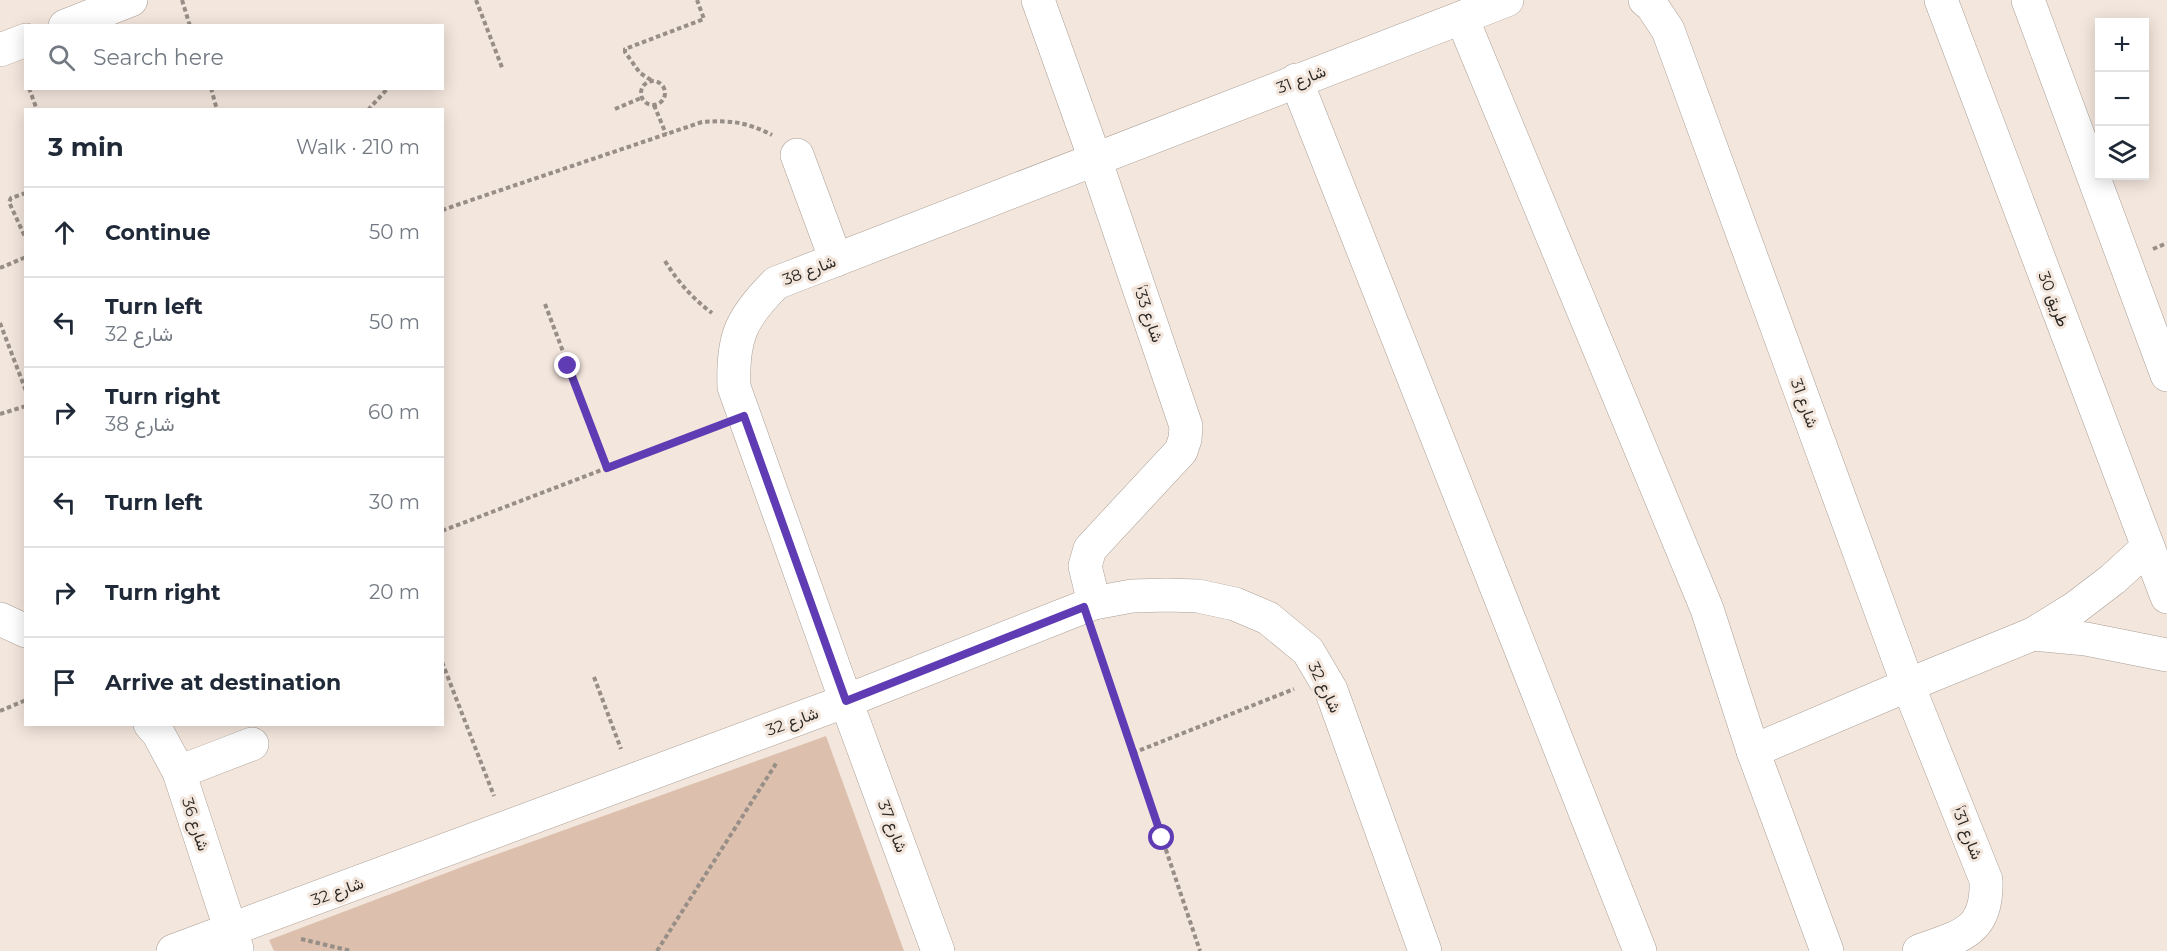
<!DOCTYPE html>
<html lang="en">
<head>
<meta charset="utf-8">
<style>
	:root { --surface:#fff; --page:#f6f6f7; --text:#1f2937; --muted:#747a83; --line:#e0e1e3 }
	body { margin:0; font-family:Montserrat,Vazirmatn,sans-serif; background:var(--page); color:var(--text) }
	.controls { position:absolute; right:18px; top:18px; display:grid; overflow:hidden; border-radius:0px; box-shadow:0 3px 15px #0003 }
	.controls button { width:54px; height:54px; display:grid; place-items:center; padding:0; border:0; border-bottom:2px solid var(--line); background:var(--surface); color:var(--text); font:30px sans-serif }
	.stop { position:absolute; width:18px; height:18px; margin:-14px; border:4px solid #5f3cb4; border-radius:50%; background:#fff }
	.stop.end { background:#5f3cb4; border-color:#fff; box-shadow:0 2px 6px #0008 }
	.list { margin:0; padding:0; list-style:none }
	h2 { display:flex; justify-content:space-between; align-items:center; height:78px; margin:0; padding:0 24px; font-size:26px }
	h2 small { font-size:20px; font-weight:400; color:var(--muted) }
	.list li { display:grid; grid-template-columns:39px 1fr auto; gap:18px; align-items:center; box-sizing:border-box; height:90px; padding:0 24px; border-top:2px solid var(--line) }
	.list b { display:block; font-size:22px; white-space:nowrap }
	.list p { margin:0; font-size:20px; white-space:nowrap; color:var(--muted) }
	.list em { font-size:20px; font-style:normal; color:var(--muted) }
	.icon { flex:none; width:33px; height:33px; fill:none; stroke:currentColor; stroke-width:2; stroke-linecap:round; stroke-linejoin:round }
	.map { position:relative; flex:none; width:2167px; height:951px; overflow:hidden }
	.search { position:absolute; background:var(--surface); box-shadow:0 3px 15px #0003; left:24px; top:24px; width:420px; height:66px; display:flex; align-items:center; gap:15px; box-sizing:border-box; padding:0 21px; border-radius:0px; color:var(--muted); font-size:22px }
	.panel { position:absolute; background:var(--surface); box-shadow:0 3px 15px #0003; left:24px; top:108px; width:420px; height:618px; border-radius:0px }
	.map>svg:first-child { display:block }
</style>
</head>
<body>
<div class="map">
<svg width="2167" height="951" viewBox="0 0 2167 951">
	<rect width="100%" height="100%" fill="#f3e6dd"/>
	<path fill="#dcc0ad" d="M826,736l78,215h-630l-5,-11 206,-78z"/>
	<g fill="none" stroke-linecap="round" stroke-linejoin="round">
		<defs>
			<g id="minor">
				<path d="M1038,0l57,159 91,267 -1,13 -4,12 -91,98 -5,17 9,37"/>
				<path d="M1645,0l7,6 16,24 240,655 78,195c2,52 -25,56 -67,71"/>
				<path d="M1941,0l226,597"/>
				<path d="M2028,0l139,375"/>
				<path d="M1462,18l245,591 46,142 74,200"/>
				<path d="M1296,80l344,871"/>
				<path d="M797,155l39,105"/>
				<path d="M0,619l26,12"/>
				<path d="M2033,634l53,5 81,16"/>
				<path d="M150,724l8,9 21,39 58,177"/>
				<path d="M1753,751l155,-66 125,-51 42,-26 38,-29 35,-32"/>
				<path d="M179,772l73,-28"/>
				<path d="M173,951l673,-250 248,-98 38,-7 35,-1 31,1 37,8 33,14 40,33 23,39 94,261"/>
				<path d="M938,951l-92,-250 -112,-314c-2,-50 7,-69 42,-104l731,-283"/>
			</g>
			<g id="highway">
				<path d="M65,26l66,-26"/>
				<path d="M0,50l26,-10"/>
			</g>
		</defs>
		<use href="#minor" stroke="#aa9e95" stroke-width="34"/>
		<use href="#highway" stroke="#aa9e95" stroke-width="34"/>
		<g stroke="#978e87" stroke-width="4" stroke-dasharray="4.5 3" stroke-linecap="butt">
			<path d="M182,0l8,26"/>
			<path d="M476,0l27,70"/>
			<path d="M651,80l-11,-7 -15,-21v-3l79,-30 -7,-19"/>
			<circle cx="653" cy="93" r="12"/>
			<path d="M29,88l8,22"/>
			<path d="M211,88l6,22"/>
			<path d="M654,105l12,29"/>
			<path d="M615,109l26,-11"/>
			<path d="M368,110l20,-22"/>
			<path d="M26,193l-15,5 -2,4 17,37"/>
			<path d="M442,210l260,-88c28,-2 45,0 70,13"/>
			<path d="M2153,249l14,-6"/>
			<path d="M665,261c13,21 27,37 47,52"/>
			<path d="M0,268l26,-11"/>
			<path d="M545,304l62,164"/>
			<path d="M0,323l26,68"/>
			<path d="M0,414l26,-8"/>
			<path d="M442,531l272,-104"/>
			<path d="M1094,636l106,315"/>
			<path d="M442,662l52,134"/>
			<path d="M594,677l27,72"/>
			<path d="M0,711l26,-11"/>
			<path d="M1133,753l161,-64"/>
			<path d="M301,939l50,12"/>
			<path d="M657,951l120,-189"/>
		</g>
		<use href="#minor" stroke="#fff" stroke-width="33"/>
		<use href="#highway" stroke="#fff" stroke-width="33"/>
	</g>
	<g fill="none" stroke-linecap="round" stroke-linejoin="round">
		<path stroke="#5f3cb4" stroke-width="8" d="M568,366l39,102 137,-52 102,285 238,-94 78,231"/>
	</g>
	<g text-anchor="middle" stroke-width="6" stroke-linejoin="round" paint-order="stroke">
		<g font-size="16" fill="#2c2824" stroke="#f3e6dd">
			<text transform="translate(1301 79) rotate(-21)" y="6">شارع 31</text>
			<text transform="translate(809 270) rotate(-21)" y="6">شارع 38</text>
			<text transform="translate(2054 299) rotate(69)" y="6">طريق 30</text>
			<text transform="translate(1149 314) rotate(71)" y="6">شارع 33أ</text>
			<text transform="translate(1805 403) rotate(70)" y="6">شارع 31</text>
			<text transform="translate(1325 687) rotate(64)" y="6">شارع 32</text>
			<text transform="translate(792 721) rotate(-20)" y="6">شارع 32</text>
			<text transform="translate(196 824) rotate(72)" y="6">شارع 36</text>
			<text transform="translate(893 826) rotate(69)" y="6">شارع 37</text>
			<text transform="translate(1968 833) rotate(68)" y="6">شارع 31أ</text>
			<text transform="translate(337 891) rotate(-20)" y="6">شارع 32</text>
		</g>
	</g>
</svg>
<div class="controls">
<button>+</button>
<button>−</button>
<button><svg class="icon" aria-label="layers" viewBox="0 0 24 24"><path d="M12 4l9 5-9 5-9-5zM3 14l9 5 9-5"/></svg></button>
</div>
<div class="stop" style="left:1162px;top:838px"></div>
<div class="stop end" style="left:568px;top:366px"></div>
<div class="search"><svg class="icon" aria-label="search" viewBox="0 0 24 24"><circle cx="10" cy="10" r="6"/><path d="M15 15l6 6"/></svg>Search here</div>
<section class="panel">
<h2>3 min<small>Walk · 210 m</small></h2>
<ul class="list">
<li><svg class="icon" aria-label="ahead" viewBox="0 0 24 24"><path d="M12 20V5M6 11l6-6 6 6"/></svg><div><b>Continue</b></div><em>50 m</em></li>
<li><svg class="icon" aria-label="left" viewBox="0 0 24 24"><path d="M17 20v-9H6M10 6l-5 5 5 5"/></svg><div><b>Turn left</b><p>شارع 32</p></div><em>50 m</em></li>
<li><svg class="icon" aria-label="right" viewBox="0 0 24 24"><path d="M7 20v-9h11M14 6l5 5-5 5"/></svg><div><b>Turn right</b><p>شارع 38</p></div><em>60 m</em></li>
<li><svg class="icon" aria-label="left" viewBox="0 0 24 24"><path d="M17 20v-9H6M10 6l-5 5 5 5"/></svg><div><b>Turn left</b></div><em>30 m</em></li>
<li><svg class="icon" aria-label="right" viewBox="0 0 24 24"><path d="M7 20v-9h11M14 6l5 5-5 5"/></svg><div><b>Turn right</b></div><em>20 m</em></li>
<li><svg class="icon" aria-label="arrive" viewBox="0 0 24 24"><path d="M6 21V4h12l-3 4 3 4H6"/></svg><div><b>Arrive at destination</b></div></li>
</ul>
</section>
</div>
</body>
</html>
